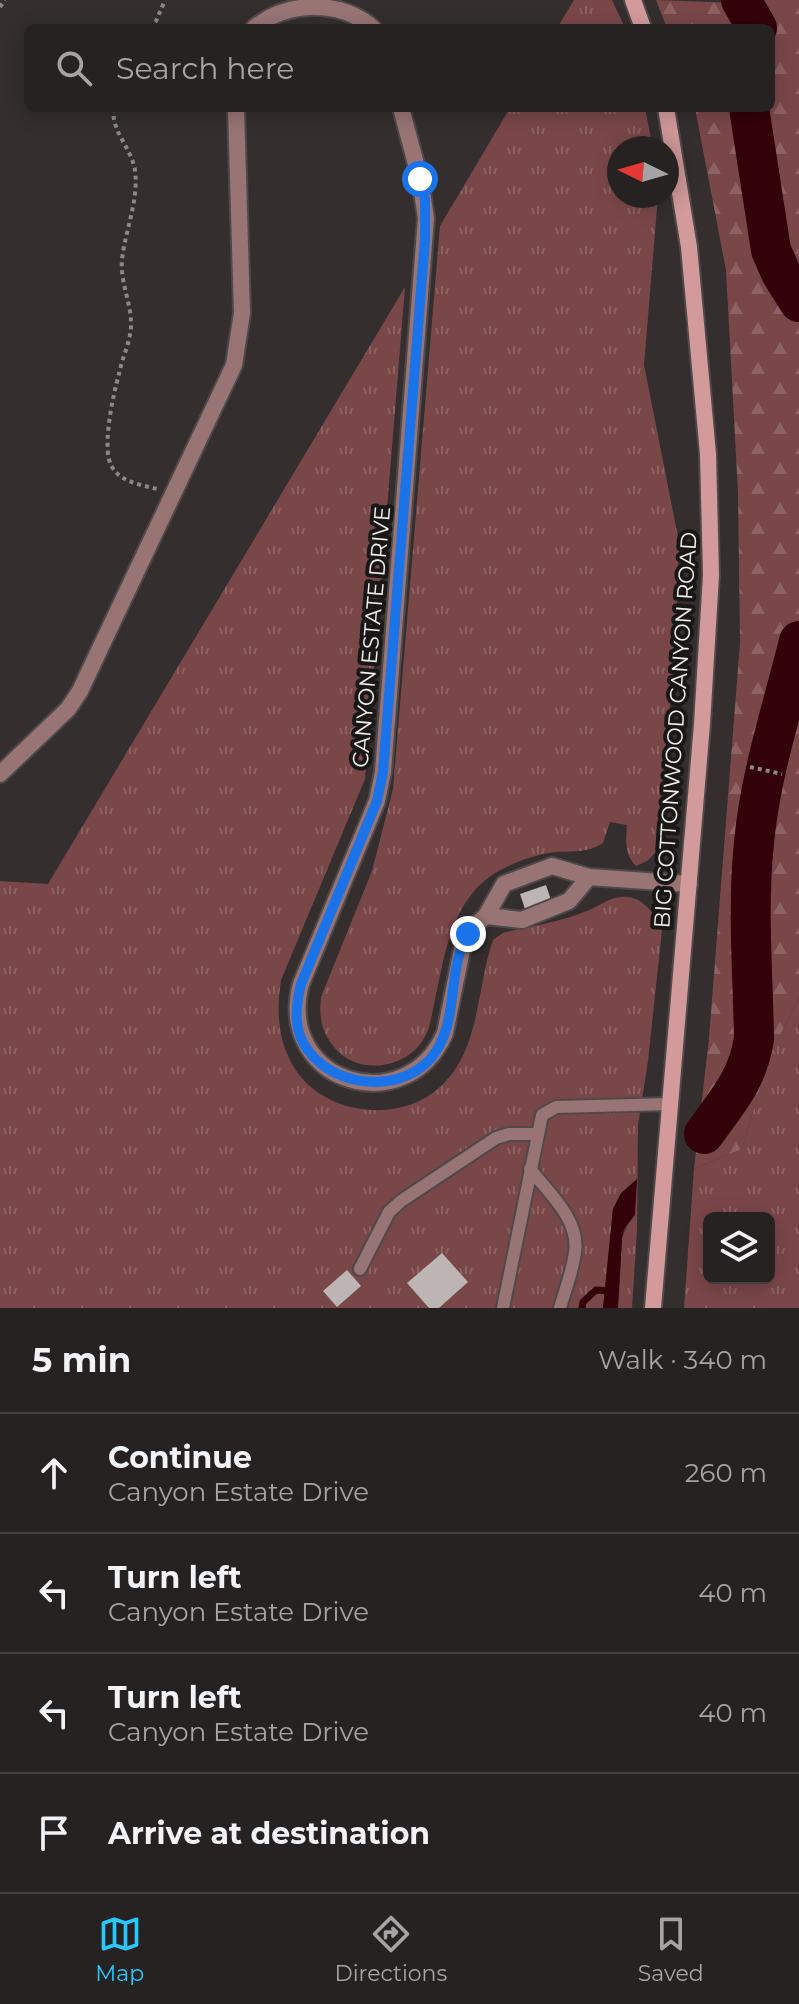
<!DOCTYPE html>
<html lang="en">
<head>
<meta charset="utf-8">
<style>
	:root { --surface:#272222; --page:#332f2f; --text:#f1f3f6; --muted:#a4a4a5; --line:#433f40; --accent:#27c8ff }
	body { margin:0; font-family:Montserrat,sans-serif; background:var(--page); color:var(--text) }
	.controls { position:absolute; right:24px; bottom:24px; display:grid; overflow:hidden; border-radius:12px; box-shadow:0 4px 20px #0003 }
	.controls button { width:72px; height:72px; display:grid; place-items:center; padding:0; border:0; border-bottom:2px solid var(--line); background:var(--surface); color:var(--text); font:40px sans-serif }
	.compass { position:absolute; left:607px; top:136px; width:72px; height:72px; border-radius:50%; background:var(--surface); box-shadow:0 4px 20px #0003; rotate:275deg }
	.stop { position:absolute; width:24px; height:24px; margin:-18px; border:6px solid #1a73e8; border-radius:50%; background:#fff }
	.stop.end { background:#1a73e8; border-color:#fff; box-shadow:0 2px 8px #0008 }
	.list { margin:0; padding:0; list-style:none }
	h2 { display:flex; justify-content:space-between; align-items:center; height:104px; margin:0; padding:0 32px; font-size:34px }
	h2 small { font-size:26px; font-weight:400; color:var(--muted) }
	.list li { display:grid; grid-template-columns:52px 1fr auto; gap:24px; align-items:center; box-sizing:border-box; height:120px; padding:0 32px; border-top:2px solid var(--line) }
	.list b { display:block; font-size:30px; white-space:nowrap }
	.list p { margin:0; font-size:26px; white-space:nowrap; color:var(--muted) }
	.list em { font-size:26px; font-style:normal; color:var(--muted) }
	.icon { flex:none; width:44px; height:44px; fill:none; stroke:currentColor; stroke-width:2; stroke-linecap:round; stroke-linejoin:round }
	.map { position:relative; flex:none; width:799px; height:1308px; overflow:hidden }
	.search { position:absolute; background:var(--surface); box-shadow:0 4px 20px #0003; left:24px; right:24px; top:24px; height:88px; display:flex; align-items:center; gap:20px; box-sizing:border-box; padding:0 28px; border-radius:12px; color:var(--muted); font-size:30px }
	.sheet { height:584px; background:var(--surface) }
	nav { display:flex; justify-content:space-around; align-items:center; box-sizing:border-box; height:112px; border-top:2px solid var(--line); background:var(--surface); font-size:22px; color:var(--muted) }
	nav a { display:grid; justify-items:center; gap:4px }
	nav .on { color:var(--accent) }
	.map>svg:first-child { display:block }
</style>
</head>
<body>
<div class="map">
<svg width="799" height="1308" viewBox="0 0 799 1308">
	<defs>
		<pattern id="grass-tufts" width="24" height="20" patternUnits="userSpaceOnUse" patternTransform="scale(2)"><rect width="24" height="20" fill="#7a4749"/><path d="M3 7l-1-3M5 7V3M7 7l1-3M15 17l-1-3M17 17v-4M19 17l1-3" fill="none" stroke="#8d6264"/></pattern>
		<pattern id="forest-firs" width="22" height="20" patternUnits="userSpaceOnUse" patternTransform="scale(2)"><rect width="22" height="20" fill="#7a4749"/><path d="M5 1l3.5 6h-7zM16 11l3.5 6h-7z" fill="#8d6264"/></pattern>
	</defs>
	<rect width="100%" height="100%" fill="#342e2e"/>
	<g fill="url(#grass-tufts)" fill-rule="evenodd">
		<path d="M574,0h38l13,28h-68z"/>
		<path d="M510,108h135l8,40h-34v48h39l-14,169 35,177 -4,114 -20,197 -8,8 -11,5c-12,-12 -10,-25 -9,-41l-17,-3 -7,21c-16,10 -29,8 -47,9 -21,2 -51,13 -68,26 -37,28 -44,79 -53,121 -3,13 -4,29 -12,41 -18,29 -66,36 -89,7 -13,-16 -15,-30 -13,-50l51,-126 21,-82 47,-563z"/>
		<path d="M405,287l-40,492 -84,201c-4,27 -4,53 8,78 25,56 108,69 151,29 41,-37 36,-99 53,-147l10,-7c27,-7 58,-11 84,-22 14,-5 24,-16 41,-14 17,2 28,19 34,33l-14,131 -10,64 -1,105 -5,78h-14l4,-70 7,-17 -16,-12 -10,99h-603v-427l48,3z"/>
		<path d="M799,997v311h-115l10,-139 48,-20 27,-91zM709,1218h60v60h-60z"/>
	</g>
	<path fill="url(#forest-firs)" d="M656,0l83,3v-3h60v997l-30,61 -27,91 -48,20 15,-131 31,-395 -2,-151 -12,-222 -31,-162h76v-80h-104z"/>
	<path fill="#330109" d="M637,1179l-2,36 -11,14 -2,9 -4,70h-15l10,-99 8,-16z"/>
	<g fill="none" stroke-linecap="round" stroke-linejoin="round">
		<path stroke="#330109" stroke-width="7" d="M582,1308l1,-6 13,-12 15,1"/>
		<g stroke="#330109" stroke-width="40">
			<path d="M741,0l16,28"/>
			<path d="M749,108l22,142 10,23 18,29"/>
			<path d="M704,1134c24,-34 43,-53 50,-95 -1,-65 -7,-131 0,-196 6,-68 29,-136 45,-202"/>
		</g>
	</g>
	<g fill="#bdb4b4">
		<path d="M546,885l5,15 -26,9 -5,-15z"/>
		<path d="M442,1253l26,29 -29,26h-10l-22,-25z"/>
		<path d="M347,1270l14,16 -24,21 -14,-16z"/>
	</g>
	<g fill="none" stroke-linecap="round" stroke-linejoin="round">
		<defs>
			<g id="lane">
				<path d="M530,1169c18,23 50,51 45,83 -2,18 -10,38 -15,56"/>
				<path d="M360,1269l29,-57 12,-11 95,-63 13,-4h28"/>
				<path d="M503,1308l39,-193 14,-8 114,-3"/>
			</g>
			<g id="street">
				<path d="M254,28c34,-28 87,-28 119,0"/>
				<path d="M401,108l19,71 6,39 -43,554 -6,29 -76,183c-26,99 106,138 144,49l19,-93 9,-13 13,-11"/>
				<path d="M0,774l68,-65 12,-18 154,-326 8,-52 -6,-205"/>
				<path d="M589,877l-20,24 -47,19 -36,-4 18,-32 48,-18 37,11 100,7"/>
			</g>
			<g id="secondary">
				<path d="M633,0l10,28"/>
				<path d="M653,1308l49,-584 9,-149 -3,-121 -19,-207 -23,-139"/>
			</g>
		</defs>
		<use href="#lane" stroke="#4f4949" stroke-width="16"/>
		<use href="#street" stroke="#4f4949" stroke-width="20"/>
		<use href="#secondary" stroke="#4f4949" stroke-width="20"/>
		<g stroke="#8d8888" stroke-width="4" stroke-dasharray="4 4" stroke-linecap="butt">
			<path d="M0,7l5,-7"/>
			<path d="M150,28l6,-7 9,-21"/>
			<path d="M114,108c-4,22 17,39 21,62 4,30 -10,61 -13,90 -2,23 10,44 9,67 -1,16 -9,31 -12,47 -6,21 -15,64 -10,85 5,22 29,25 48,30"/>
			<path d="M750,767l32,7"/>
		</g>
		<use href="#lane" stroke="#987475" stroke-width="12"/>
		<use href="#street" stroke="#987475" stroke-width="16"/>
		<use href="#secondary" stroke="#d29a9b" stroke-width="16"/>
	</g>
	<g fill="none" stroke-linecap="round" stroke-linejoin="round">
		<path stroke="#1a73e8" stroke-width="10" d="M420,179l5,21v39l-42,533 -6,29 -76,183c-4,16 -7,33 -2,49 18,53 98,66 133,24 28,-35 14,-86 36,-123"/>
	</g>
	<g text-anchor="middle" stroke-width="8" stroke-linejoin="round" paint-order="stroke">
		<g font-size="22" fill="#f3efef" stroke="#1a1717">
			<text transform="translate(371 637) rotate(-85)" y="8">CANYON ESTATE DRIVE</text>
			<text transform="translate(675 730) rotate(-86)" y="8">BIG COTTONWOOD CANYON ROAD</text>
		</g>
	</g>
</svg>
<div class="controls">
<button><svg class="icon" aria-label="layers" viewBox="0 0 24 24"><path d="M12 4l9 5-9 5-9-5zM3 14l9 5 9-5"/></svg></button>
</div>
<svg class="compass" viewBox="-18 -18 36 36"><path d="M0-13l5 13h-10z" fill="#e53935"/><path d="M0 13l5-13h-10z" fill="#a4a4a5"/></svg>
<div class="stop" style="left:420px;top:179px"></div>
<div class="stop end" style="left:468px;top:934px"></div>
<div class="search"><svg class="icon" aria-label="search" viewBox="0 0 24 24"><circle cx="10" cy="10" r="6"/><path d="M15 15l6 6"/></svg>Search here</div>
</div>
<section class="sheet">
<h2>5 min<small>Walk · 340 m</small></h2>
<ul class="list">
<li><svg class="icon" aria-label="ahead" viewBox="0 0 24 24"><path d="M12 20V5M6 11l6-6 6 6"/></svg><div><b>Continue</b><p>Canyon Estate Drive</p></div><em>260 m</em></li>
<li><svg class="icon" aria-label="left" viewBox="0 0 24 24"><path d="M17 20v-9H6M10 6l-5 5 5 5"/></svg><div><b>Turn left</b><p>Canyon Estate Drive</p></div><em>40 m</em></li>
<li><svg class="icon" aria-label="left" viewBox="0 0 24 24"><path d="M17 20v-9H6M10 6l-5 5 5 5"/></svg><div><b>Turn left</b><p>Canyon Estate Drive</p></div><em>40 m</em></li>
<li><svg class="icon" aria-label="arrive" viewBox="0 0 24 24"><path d="M6 21V4h12l-3 4 3 4H6"/></svg><div><b>Arrive at destination</b></div></li>
</ul>
</section>
<nav>
<a class="on"><svg class="icon" aria-label="map" viewBox="0 0 24 24"><path d="M3 6l6-2 6 2 6-2v14l-6 2-6-2-6 2zM9 4v14M15 6v14"/></svg>Map</a>
<a><svg class="icon" aria-label="directions" viewBox="0 0 24 24"><path d="M12 3l9 9-9 9-9-9zM9 14v-3h6M13 9l2 2-2 2"/></svg>Directions</a>
<a><svg class="icon" aria-label="saved" viewBox="0 0 24 24"><path d="M7 4h10v16l-5-4-5 4z"/></svg>Saved</a>
</nav>
</body>
</html>
